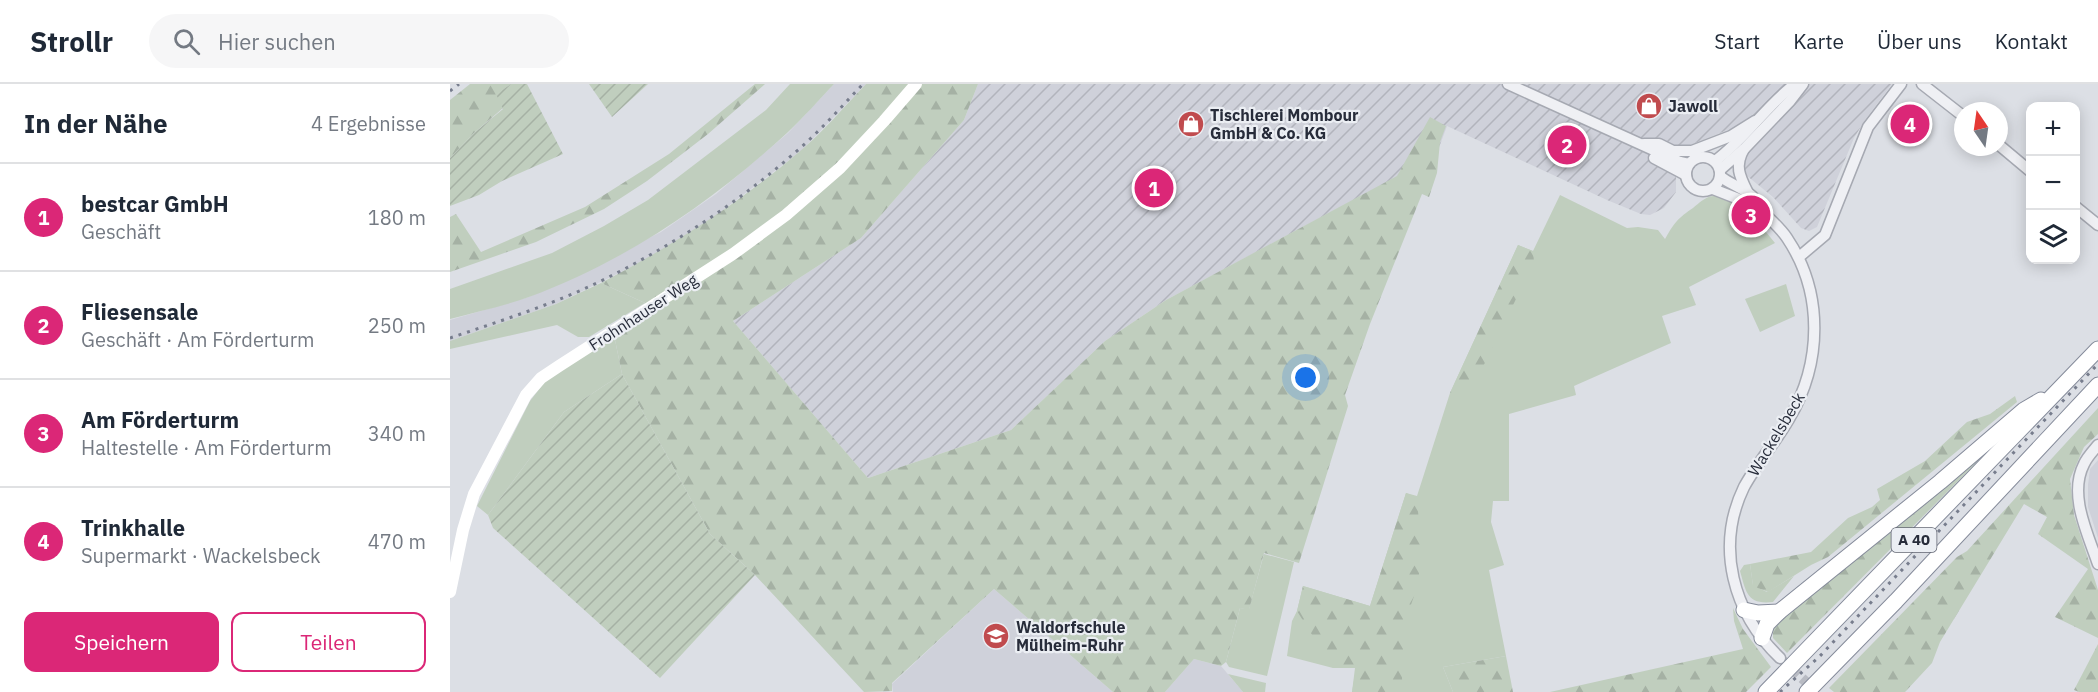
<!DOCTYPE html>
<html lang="de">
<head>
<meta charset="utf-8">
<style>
	:root { --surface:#fff; --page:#f6f6f7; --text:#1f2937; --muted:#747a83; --line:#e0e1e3; --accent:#db2777 }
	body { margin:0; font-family:"IBM Plex Sans",sans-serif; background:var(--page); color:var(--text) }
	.controls { position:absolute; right:18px; top:18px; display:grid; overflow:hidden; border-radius:12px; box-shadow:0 3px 15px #0003 }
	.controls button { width:54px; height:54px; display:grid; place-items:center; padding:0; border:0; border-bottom:2px solid var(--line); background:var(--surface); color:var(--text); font:30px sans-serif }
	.compass { position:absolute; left:1504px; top:18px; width:54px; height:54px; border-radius:50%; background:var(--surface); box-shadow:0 3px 15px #0003; rotate:347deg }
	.you { position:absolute; left:856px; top:294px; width:21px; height:21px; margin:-15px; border:4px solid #fff; border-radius:50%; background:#1a73e8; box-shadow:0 0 0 9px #1a73e833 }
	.badge { display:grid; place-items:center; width:39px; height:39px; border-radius:50%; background:var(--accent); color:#fff; font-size:20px; font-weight:700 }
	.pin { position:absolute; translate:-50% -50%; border:3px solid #fff; box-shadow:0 2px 6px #0006 }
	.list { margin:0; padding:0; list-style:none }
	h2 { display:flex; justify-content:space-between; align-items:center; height:78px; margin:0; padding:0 24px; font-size:26px }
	h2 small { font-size:20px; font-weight:400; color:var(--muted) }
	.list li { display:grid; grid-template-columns:39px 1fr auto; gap:18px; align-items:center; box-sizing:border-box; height:108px; padding:0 24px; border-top:2px solid var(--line) }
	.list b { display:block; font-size:22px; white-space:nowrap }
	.list p { margin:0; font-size:20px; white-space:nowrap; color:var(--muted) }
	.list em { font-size:20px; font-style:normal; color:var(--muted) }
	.actions { display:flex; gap:12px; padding:18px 24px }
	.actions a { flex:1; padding:14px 0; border:2px solid var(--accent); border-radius:12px; text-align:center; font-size:21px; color:var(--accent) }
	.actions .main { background:var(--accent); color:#fff }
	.icon { flex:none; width:33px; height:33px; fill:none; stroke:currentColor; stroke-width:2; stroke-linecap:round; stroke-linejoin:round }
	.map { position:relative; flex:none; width:1648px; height:608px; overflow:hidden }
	header { display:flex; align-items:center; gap:36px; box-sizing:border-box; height:84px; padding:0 30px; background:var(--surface); border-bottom:2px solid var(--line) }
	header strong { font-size:28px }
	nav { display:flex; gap:33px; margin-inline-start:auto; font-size:21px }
	.search { width:420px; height:54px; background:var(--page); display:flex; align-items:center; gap:15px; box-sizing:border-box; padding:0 21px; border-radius:33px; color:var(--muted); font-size:22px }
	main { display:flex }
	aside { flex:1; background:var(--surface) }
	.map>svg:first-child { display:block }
</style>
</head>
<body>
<header>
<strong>Strollr</strong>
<div class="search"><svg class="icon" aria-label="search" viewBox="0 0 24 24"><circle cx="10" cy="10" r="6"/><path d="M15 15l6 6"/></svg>Hier suchen</div>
<nav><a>Start</a><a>Karte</a><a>Über uns</a><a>Kontakt</a></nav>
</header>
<main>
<aside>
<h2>In der Nähe<small>4 Ergebnisse</small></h2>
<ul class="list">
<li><span class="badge">1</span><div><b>bestcar GmbH</b><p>Geschäft</p></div><em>180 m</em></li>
<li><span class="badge">2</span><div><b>Fliesensale</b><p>Geschäft · Am Förderturm</p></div><em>250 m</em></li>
<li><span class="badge">3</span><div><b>Am Förderturm</b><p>Haltestelle · Am Förderturm</p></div><em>340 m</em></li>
<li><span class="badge">4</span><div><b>Trinkhalle</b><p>Supermarkt · Wackelsbeck</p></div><em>470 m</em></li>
</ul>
<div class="actions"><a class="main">Speichern</a><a>Teilen</a></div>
</aside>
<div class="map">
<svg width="1648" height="608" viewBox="0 0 1648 608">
	<defs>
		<pattern id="industrial-furrows" width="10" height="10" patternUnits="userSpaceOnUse" patternTransform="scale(1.5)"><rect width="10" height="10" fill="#cfd1da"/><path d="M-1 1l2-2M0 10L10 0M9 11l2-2" fill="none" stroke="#b2b4bc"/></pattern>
		<pattern id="forest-firs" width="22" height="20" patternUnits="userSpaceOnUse" patternTransform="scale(1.5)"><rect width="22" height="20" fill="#c0cebe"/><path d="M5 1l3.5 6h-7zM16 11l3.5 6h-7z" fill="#a5b1a4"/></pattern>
		<pattern id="garden-furrows" width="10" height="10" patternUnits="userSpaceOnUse" patternTransform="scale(1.5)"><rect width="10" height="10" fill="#c0cebe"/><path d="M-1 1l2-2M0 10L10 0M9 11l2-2" fill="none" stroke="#a5b1a4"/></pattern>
	</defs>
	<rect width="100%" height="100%" fill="#dcdfe5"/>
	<g fill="#cfd1da">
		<path d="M384,0h32l-65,67 -103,78 -53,31 -89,44 -106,37v-21l79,-23 132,-65 55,-38 72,-61z"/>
		<path d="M1648,376v78l-10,-31v-22l2,-16z"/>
		<path d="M544,505l119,103h-220l-1,-8z"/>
		<path d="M744,575l27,7 22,26h-78z"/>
	</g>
	<path fill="url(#industrial-furrows)" d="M528,0h914l-27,36 -11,18 -37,89 -8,4 -8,-3 -28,-31 -27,-22 -3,-5 1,-11 6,-7 -20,-23 -40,16h-14v47l-12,16 -14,7 -9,-1 -34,-14 -160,-74 -25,67 -25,-16 -231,123 -61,41 -94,89 -143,48 -135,-157 128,-83 103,-118z"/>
	<g fill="#c0cebe">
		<path d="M340,0h44c-15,16 -31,34 -47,49 -76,70 -161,128 -258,164 -25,9 -53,15 -79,22v-30l102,-36 52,-27 44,-26 118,-90z"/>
		<path d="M1110,111l67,33 11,-1 20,3 7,9c9,-16 13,-21 28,-31 6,-5 12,-11 20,-12 22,-3 50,32 62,47l-86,44 7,18 -34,11 9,27 -97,43 2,9 -67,19v87h-16l-2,21 13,43 -15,5 17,86 -63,11 10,25h-101l3,-24h-22l-46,-12 5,-35 5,-10 6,-25 67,20 36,-113 11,3 33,-103 68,-148 15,6z"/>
		<path d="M151,199l44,20 -56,34h-11l-21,-12 -107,24v-8l106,-37z"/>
		<path d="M1336,200l9,32 -35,16 -15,-33z"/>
		<path d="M164,251l8,39 -58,38 -76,103 -11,-9 53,-105 17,-22z"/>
		<path d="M814,470l30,8 -27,114 -38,-9 -3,-5 14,-54 9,1z"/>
		<path d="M1300,480l3,21 14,7 27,-16 -21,26c-26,3 -27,-10 -33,-31l4,-6z"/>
		<path d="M778,590l38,9 -1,9h-22z"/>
	</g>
	<g fill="url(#forest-firs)">
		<path d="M20,0h41l-14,10 6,14 -29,25 -24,25v-58z"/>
		<path d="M305,0h10l-57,50 -61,47 -43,28 -68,33 -86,30v-55l6,-3 25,38 104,-45 84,-53z"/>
		<path d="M416,0h112l-14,36 -103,118 -128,83 135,157 143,-48 94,-89 61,-41 231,-124 33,-59 16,9 -6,16 -3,31 -8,24 -7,-3 -52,130 -25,71 3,11 -49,157 -35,-10 -15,57 -9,-2 -14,54 -5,4 -27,-7 -29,33h-52l-119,-103 -102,94v8l-28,1 -109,-117 -45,-41 -88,-160 -8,-39 16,-11 15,-21 -44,-20c71,-37 137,-79 198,-131 24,-20 45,-45 67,-68z"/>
		<path d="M1068,161l15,6 1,11 -57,117 -27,14z"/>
		<path d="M1565,312l2,6 -189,155 -17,8 -43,27 -15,-6 -3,-22 61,-12 37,-34 24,-11 8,-7 -3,-11 48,-28 42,-39 23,-8z"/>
		<path d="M1648,324v26l-14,13 -14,32 4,36 24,75v48l-43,-21 33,-48 -50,-35 9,-17 -23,-13 -84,138 -8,21 -27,29h-71l-5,-4 128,-131 10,-6z"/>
		<path d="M1544,361l-207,208 -14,-15v-15z"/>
		<path d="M956,409l11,4 4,53 -3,35 -10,28 -7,51 2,28h-51l4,-24h-23l-36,-57 6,-25 67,20z"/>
		<path d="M1283,524l10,21 28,38 -25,25h-196l193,-43 -9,-28z"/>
		<path d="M1648,560v48h-19l-5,-2z"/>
		<path d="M1056,572l7,36h-60l-10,-25z"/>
	</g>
	<g fill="url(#garden-furrows)">
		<path d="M61,0h16l36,70 -61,27 -23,14 -29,11v-48l24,-25 29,-24 -7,-15z"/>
		<path d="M139,0h59l-36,33z"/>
		<path d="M172,290l88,160 45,41 -95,103 -167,-150 -5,-13 76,-103z"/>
	</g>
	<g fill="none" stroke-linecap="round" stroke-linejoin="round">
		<path stroke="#b8bbc3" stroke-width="10" stroke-dasharray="10 5" stroke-linecap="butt" d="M1330,574l37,34"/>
		<defs>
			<g id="tertiary">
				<path d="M1058,0l172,78 9,2"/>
				<path d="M1472,0l41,32"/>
				<path d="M1194,60h15l14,7h19l39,-15 24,-15"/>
				<path d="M1549,61l31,26"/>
				<path d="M1294,65c-10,17 -4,28 4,44"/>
				<circle cx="1253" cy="90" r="17"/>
				<path d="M1204,74l32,17"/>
				<path d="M1265,77c30,-22 51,-55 80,-77"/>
				<path d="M1271,85l24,-21 45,-47 13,-17"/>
				<path d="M1271,93c9,7 22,11 31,19 3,4 4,8 7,12 9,10 20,18 28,30 37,55 35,125 2,181 -13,23 -32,44 -45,68 -29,60 -11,126 36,171"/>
				<path d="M1263,105l46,18"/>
				<path d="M1626,123l22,18"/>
				<path d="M1349,173l26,-22 43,-108 33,-43"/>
				<path d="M1648,361c-5,6 -11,12 -14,19 -16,31 4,70 14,100"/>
			</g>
			<g id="motorway">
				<path d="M1294,526l14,3 21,-1"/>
				<path d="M1312,554l5,-14 12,-12 161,-130 84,-72 17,-10"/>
				<path d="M1316,608l332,-343"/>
				<path d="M1357,608l89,-91 202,-216"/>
			</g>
		</defs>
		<use href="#tertiary" stroke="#a6a9b2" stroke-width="13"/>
		<use href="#motorway" stroke="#858b9a" stroke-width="17"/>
		<use href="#tertiary" stroke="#eff0f4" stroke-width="10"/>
		<path stroke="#fff" stroke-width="12" d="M0,508l13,-62 11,-36 52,-99 15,-17 18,-12 174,-112 53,-39 54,-47 44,-47 32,-37"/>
		<use href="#motorway" stroke="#fff" stroke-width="15"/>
		<g stroke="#777d8d" stroke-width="3" stroke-dasharray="3 6" stroke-linecap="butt">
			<path d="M0,7l9,-7"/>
			<path d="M0,254c50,-17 101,-33 149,-56 71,-35 141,-80 200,-133 23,-20 43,-43 64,-65"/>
			<path d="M1330,608l39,-35 279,-293"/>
		</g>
	</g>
	<defs>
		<symbol id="shop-disc" viewBox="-11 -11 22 22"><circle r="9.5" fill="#c04b4e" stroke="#ebeef3"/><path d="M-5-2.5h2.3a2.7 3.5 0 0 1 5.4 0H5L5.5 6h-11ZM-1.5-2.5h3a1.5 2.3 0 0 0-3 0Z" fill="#fff"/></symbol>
		<symbol id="school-disc" viewBox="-11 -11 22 22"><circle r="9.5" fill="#c04b4e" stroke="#ebeef3"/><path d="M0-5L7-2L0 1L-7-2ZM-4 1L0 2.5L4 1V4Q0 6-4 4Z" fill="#fff"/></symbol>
	</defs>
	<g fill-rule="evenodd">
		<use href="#shop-disc" x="1184" y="7" width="30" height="30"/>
		<use href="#shop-disc" x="726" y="25" width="30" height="30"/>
		<use href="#school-disc" x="531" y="537" width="30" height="30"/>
	</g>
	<g text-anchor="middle" stroke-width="4.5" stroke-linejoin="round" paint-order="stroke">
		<rect fill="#ebeef3" stroke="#626672" stroke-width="1.5" x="1441.5" y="444" width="45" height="24" rx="4.5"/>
		<g font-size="15" font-weight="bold" fill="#272c3a">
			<text x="1464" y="461">A 40</text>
		</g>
		<g font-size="16" font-weight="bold" fill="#272c3a" stroke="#ebeef3" text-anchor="start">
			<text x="1218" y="28">Jawoll</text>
			<text x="760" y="37">Tischlerei Mombour<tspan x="760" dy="18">GmbH &amp; Co. KG</tspan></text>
			<text x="566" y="549">Waldorfschule<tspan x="566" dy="18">Mülheim-Ruhr</tspan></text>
		</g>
		<g font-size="16" fill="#272c3a" stroke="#ebeef3">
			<text transform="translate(193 228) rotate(-33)" y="6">Frohnhauser Weg</text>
			<text transform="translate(1326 350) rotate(-59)" y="6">Wackelsbeck</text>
		</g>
	</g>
</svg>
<div class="controls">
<button>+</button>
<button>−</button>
<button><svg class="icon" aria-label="layers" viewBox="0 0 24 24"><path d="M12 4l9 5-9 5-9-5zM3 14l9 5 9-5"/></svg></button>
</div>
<svg class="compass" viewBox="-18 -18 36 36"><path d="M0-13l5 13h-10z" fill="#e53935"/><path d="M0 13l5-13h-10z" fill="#747a83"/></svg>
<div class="you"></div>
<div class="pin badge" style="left:704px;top:104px">1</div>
<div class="pin badge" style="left:1117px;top:61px">2</div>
<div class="pin badge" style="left:1301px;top:131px">3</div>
<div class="pin badge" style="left:1460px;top:40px">4</div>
</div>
</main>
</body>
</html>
